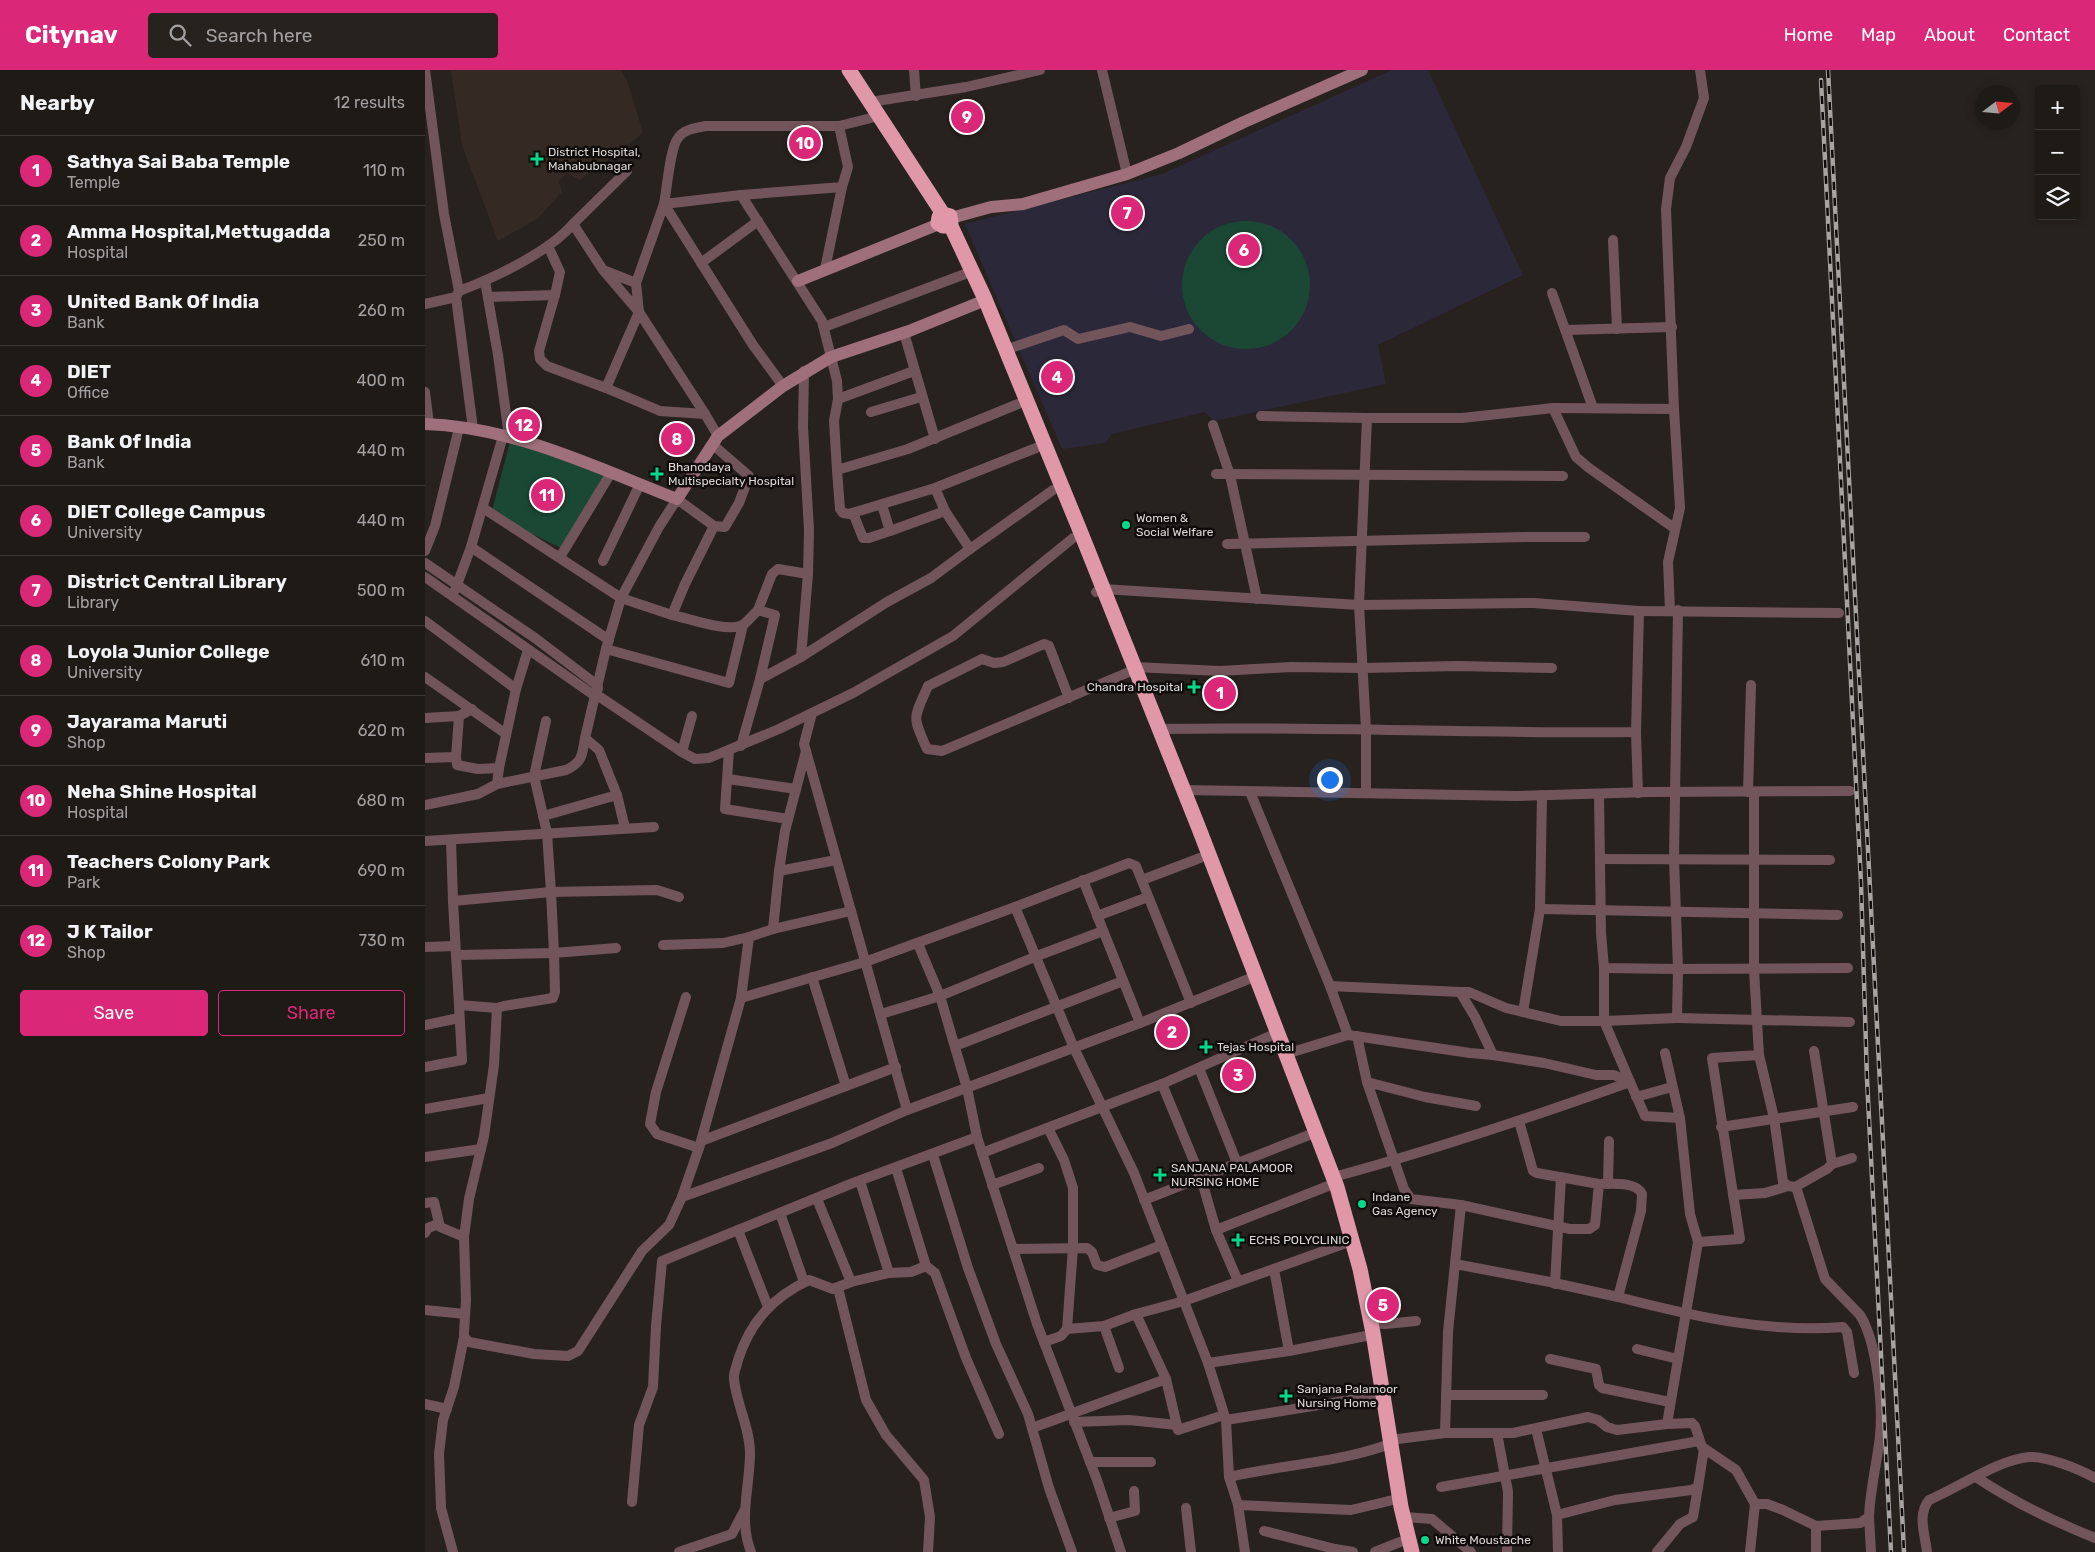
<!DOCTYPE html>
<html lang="en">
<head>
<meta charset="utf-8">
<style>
	:root { --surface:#1e1a16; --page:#26231f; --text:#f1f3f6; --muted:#a1a1a1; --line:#3c3835; --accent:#db2777 }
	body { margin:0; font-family:Rubik,sans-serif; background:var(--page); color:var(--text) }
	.controls { position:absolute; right:15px; top:15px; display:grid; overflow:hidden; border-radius:5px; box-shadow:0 2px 8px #0003 }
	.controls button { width:45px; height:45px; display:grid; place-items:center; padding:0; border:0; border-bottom:1px solid var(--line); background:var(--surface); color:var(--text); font:25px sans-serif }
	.compass { position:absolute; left:1550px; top:15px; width:45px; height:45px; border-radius:50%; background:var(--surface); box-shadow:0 2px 8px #0003; rotate:74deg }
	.you { position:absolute; left:904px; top:709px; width:18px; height:18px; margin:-12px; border:4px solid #fff; border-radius:50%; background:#1a73e8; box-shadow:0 0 0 8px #1a73e833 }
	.badge { display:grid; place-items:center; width:32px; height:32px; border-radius:50%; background:var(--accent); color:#fff; font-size:16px; font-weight:700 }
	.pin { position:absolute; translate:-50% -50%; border:2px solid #fff; box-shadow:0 1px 5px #0006 }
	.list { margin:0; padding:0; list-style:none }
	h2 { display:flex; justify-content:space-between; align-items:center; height:65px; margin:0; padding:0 20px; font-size:21px }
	h2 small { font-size:16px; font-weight:400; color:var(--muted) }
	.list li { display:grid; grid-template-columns:32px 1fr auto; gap:15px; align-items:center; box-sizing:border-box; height:70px; padding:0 20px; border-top:1px solid var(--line) }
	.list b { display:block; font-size:19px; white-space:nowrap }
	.list p { margin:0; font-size:16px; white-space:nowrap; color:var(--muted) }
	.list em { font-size:16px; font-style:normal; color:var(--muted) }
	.actions { display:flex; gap:10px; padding:15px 20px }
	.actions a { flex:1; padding:11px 0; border:1px solid var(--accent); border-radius:5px; text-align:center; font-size:18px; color:var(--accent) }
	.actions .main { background:var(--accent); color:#fff }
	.icon { flex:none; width:28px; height:28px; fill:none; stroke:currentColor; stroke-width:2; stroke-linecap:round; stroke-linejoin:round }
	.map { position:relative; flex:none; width:1670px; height:1482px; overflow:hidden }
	header { display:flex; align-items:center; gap:30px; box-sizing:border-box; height:70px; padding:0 25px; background:var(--accent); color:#fff }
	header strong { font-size:24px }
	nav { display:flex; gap:28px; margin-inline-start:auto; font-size:18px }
	.search { width:350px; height:45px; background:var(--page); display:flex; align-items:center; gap:12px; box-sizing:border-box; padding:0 18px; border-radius:5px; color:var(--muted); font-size:19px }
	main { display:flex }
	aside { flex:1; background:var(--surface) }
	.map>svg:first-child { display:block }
</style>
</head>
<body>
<header>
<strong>Citynav</strong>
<div class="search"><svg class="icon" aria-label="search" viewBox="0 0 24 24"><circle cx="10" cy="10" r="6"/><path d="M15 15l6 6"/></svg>Search here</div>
<nav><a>Home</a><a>Map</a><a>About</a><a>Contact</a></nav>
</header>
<main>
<aside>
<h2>Nearby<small>12 results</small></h2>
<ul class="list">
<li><span class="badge">1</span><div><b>Sathya Sai Baba Temple</b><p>Temple</p></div><em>110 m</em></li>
<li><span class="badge">2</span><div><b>Amma Hospital,Mettugadda</b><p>Hospital</p></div><em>250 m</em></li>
<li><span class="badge">3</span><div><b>United Bank Of India</b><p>Bank</p></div><em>260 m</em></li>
<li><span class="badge">4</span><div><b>DIET</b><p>Office</p></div><em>400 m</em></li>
<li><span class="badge">5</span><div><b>Bank Of India</b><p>Bank</p></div><em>440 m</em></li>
<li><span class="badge">6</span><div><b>DIET College Campus</b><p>University</p></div><em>440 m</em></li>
<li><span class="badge">7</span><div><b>District Central Library</b><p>Library</p></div><em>500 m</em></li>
<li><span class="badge">8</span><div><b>Loyola Junior College</b><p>University</p></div><em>610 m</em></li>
<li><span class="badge">9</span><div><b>Jayarama Maruti</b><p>Shop</p></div><em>620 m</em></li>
<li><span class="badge">10</span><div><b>Neha Shine Hospital</b><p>Hospital</p></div><em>680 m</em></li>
<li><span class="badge">11</span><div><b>Teachers Colony Park</b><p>Park</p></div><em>690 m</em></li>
<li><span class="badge">12</span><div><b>J K Tailor</b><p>Shop</p></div><em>730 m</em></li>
</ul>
<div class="actions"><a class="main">Save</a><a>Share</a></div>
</aside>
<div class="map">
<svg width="1670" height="1482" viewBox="0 0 1670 1482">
	<rect width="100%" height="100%" fill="#28221e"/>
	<path fill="#342a23" d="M26,0h169l7,10 16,53 -63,47 -13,-7 -8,8 3,11 -25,27 -39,22 -36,-96z"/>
	<path fill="#2b2839" d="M967,0h36l95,205 -145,70 8,39 -172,37 -9,-9 -93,22 -7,9 -43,6 -97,-225 197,-50z"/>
	<g fill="#1b4835">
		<circle cx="821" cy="215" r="64"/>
		<path d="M85,372l97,33 -40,76 -76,-37z"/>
	</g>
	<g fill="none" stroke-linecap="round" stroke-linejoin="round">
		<g stroke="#72555b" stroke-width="10">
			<path d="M0,0l19,144 15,77c35,-13 90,-39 114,-67l30,46 36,42 -3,-29 -33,-13"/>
			<path d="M489,0l2,26"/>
			<path d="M677,0l25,104"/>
			<path d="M445,32l96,-15 74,-17"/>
			<path d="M414,56h-133c-10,2 -22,3 -28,12 -8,10 -11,51 -14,66l77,-9 81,126 15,60 1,18 -4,22 3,49 71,-21 110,-45"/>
			<path d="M316,125l101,-8 6,-20 -9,-41 32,-8"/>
			<path d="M148,154l54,-53"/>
			<path d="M1188,170l4,89"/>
			<path d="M276,193l57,-42"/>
			<path d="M400,199l17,-82"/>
			<path d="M60,211l13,74 11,81"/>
			<path d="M211,213l28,-79 89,141 30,41"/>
			<path d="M1127,223l41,115"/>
			<path d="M130,225l-16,56 1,8 7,7 59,22 33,-76 66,102"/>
			<path d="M31,227l17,132"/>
			<path d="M63,227l67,-2 5,-23 -12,-26"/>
			<path d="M0,234l31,-7 2,-4"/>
			<path d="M399,257l141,-53"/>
			<path d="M1141,260l106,-3"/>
			<path d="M479,263l31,106"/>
			<path d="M580,280l59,-20 14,9 52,-12 31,9 28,-7"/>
			<path d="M181,318l54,23 45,3 13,22"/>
			<path d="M0,322l4,32"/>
			<path d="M413,329l76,-28"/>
			<path d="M1128,338l121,1 -8,-200 4,-31 16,-31 18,-49 -4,-28"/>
			<path d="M446,342l50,-15"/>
			<path d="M836,346l106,2"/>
			<path d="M788,355l17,50 27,124"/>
			<path d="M412,400l3,39 3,4 6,1 86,-26 101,-40"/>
			<path d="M791,404l347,2"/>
			<path d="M457,435l8,26 55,-20 -10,-23"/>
			<path d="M58,438l138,90 51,17 13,-31 29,-58 11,1 14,-24 10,-27 -37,-32"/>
			<path d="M520,441l25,38"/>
			<path d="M428,443l10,25h6l21,-7"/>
			<path d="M802,474l298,-7h60"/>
			<path d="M46,477l138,93"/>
			<path d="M0,481l10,-25 24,-98"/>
			<path d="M135,487l51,-84"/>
			<path d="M178,491l37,-77"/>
			<path d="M0,493l110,75 62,47 1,4"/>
			<path d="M383,504l-30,-5 -6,5 -14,36 17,5 -15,64 41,-22 86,-55 44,-24 39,-29 83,-59"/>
			<path d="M0,507l170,119 5,1 82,55 13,7 14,-1 70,-29 74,-36 100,-57 120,-98"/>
			<path d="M30,520l16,-43 32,-111"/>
			<path d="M671,522l7,-3 256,16 7,124v64"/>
			<path d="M1214,541l200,2"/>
			<path d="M1245,541l-2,-49 12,-54 -6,-99"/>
			<path d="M247,545c16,3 58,19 72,9 5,-4 10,-10 14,-14"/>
			<path d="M0,551l91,68"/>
			<path d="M181,579l123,34 14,-58"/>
			<path d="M376,587l7,-83 1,-44 -6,-103 1,-56"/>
			<path d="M709,597l86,4 71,-4 72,1 95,-2 94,2"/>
			<path d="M0,607l81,57"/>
			<path d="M644,628l-20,-52 -5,-2 -41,18 -9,1 -12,-4 -54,27c-15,34 -16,29 -1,63l15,2 187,-79"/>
			<path d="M387,643l-8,31 103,366 233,-87 116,-47"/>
			<path d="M0,648l34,-2 13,-7"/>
			<path d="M121,651l-12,55 13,57 4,59 106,-2 22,7"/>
			<path d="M733,659c160,-3 319,5 478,3l3,-121 -105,-8 -175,2 8,-187h95l91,-10 23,49 13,11 85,60"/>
			<path d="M1211,662l2,61"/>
			<path d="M316,676l19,-67"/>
			<path d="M304,680l-4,59 63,10"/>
			<path d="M381,681l-21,80 -6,40 57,-11"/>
			<path d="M257,682l10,-36"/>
			<path d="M31,687l3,-41"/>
			<path d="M0,688l31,-1 1,8 21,4 21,-1 17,-79 12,-39"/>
			<path d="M303,709l68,10"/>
			<path d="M72,714l69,-14c17,-8 16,-15 19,-32"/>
			<path d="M758,720l334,6 133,-4 200,-1"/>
			<path d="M825,722l80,194"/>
			<path d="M1323,722l3,-107"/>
			<path d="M1174,724l2,139 3,35 74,1 -4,-110 4,-249"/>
			<path d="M0,735l53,-11 19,-10 2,-16"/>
			<path d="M118,746l74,-21"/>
			<path d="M200,758l-8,-33 -18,-45 -14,-12 21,-89 15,-51 38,-71 18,-28 37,27"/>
			<path d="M26,770l2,61 98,-9 3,61 62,-5"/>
			<path d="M0,771l229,-14"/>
			<path d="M1175,789l230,1"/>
			<path d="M658,810l57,143"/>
			<path d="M717,810l58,-22"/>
			<path d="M28,831l3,54 98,-2 1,39 -2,6 -49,8 -7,2 -3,57 -10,71 -15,63 -5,38 2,63 -2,33v4l5,5 65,12 34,2 10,-5 64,-100 27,-26 13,-28 150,-54 75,-33"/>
			<path d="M590,837l114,-44 7,3 55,137"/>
			<path d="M1115,839l298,6"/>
			<path d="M426,841l-78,18 -24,8 -8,61 124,-36 150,-55 59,141 60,125 74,190 81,-12 77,-15"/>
			<path d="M672,846l51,-19"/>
			<path d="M348,859l6,-58"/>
			<path d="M493,874l22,52 27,92 10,49 60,187 60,156 24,72"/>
			<path d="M238,875l60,-2 26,-6"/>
			<path d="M0,877l30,-1"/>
			<path d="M31,885l3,50"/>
			<path d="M1179,898v53l73,-3"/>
			<path d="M1423,898l-170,1 -1,49 173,4"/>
			<path d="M387,907l34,109"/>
			<path d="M1035,922h9l37,16 55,13h43l26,61 -16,-7h-18l-52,-12 -51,-8 -18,-38z"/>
			<path d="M1035,922l-130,-6 18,49 122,18 23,2"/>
			<path d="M261,927l-30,95 -6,32 7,10 42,14"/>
			<path d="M316,928l-40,143 195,-74"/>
			<path d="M1098,942l17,-103 2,-114"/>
			<path d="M456,944l59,-18 97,-40 66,-25"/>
			<path d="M0,955l34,-7"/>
			<path d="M932,966l10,46 58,15 51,9"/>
			<path d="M530,976l168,-65"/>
			<path d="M1389,981l18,113"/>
			<path d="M1240,983l15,65 10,96 8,28 42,-3 -28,-181 47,-3 -5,-85v-178"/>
			<path d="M861,984l62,-19"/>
			<path d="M0,997l37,-7 -3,-55 38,3"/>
			<path d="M774,998l38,95"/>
			<path d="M942,1012l37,107 7,10 50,6"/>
			<path d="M737,1014l108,-48"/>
			<path d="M1211,1027l36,-10"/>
			<path d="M0,1039l64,-11"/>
			<path d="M1094,1051l14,50 4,2 62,11"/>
			<path d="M1296,1057l132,-20"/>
			<path d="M557,1083l180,-69 39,94 15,52"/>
			<path d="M508,1085l35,113 28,76 32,70 21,74 23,64"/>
			<path d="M0,1087l56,-8"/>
			<path d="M909,1107c100,-27 198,-60 296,-95l15,34 35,2"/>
			<path d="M435,1111l29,92"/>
			<path d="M1183,1114l1,-43"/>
			<path d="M567,1115l47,-17"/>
			<path d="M1370,1117l32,-18 5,-5 20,-6"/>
			<path d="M1308,1125l32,-2 23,-7"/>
			<path d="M257,1127l19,-55"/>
			<path d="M719,1130l165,-65"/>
			<path d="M0,1133l9,-1 6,25 24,10"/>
			<path d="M355,1143l24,69"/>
			<path d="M313,1160l30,77"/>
			<path d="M0,1163l3,-5 10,-4"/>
			<path d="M588,1179l74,-1 5,4 5,13 8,2 57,-22"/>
			<path d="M501,1196l9,7 31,85 33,76"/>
			<path d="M849,1199l15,82"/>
			<path d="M813,1211l-22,-51 112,-44"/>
			<path d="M426,1212l38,-9 22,-1 15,-6 -30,-98"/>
			<path d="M1130,1214l6,-107"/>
			<path d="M413,1218l28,112 20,35 38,45 6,37 -2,35"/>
			<path d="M1193,1227c74,19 147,36 225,30l4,5 7,41"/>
			<path d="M0,1240l40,4"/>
			<path d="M946,1253l14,1 31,-3"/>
			<path d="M679,1256l15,42"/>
			<path d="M642,1259l37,-3 32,-12"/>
			<path d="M619,1272l17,-6 6,-7 6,-81v-60l-9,-28 -16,-32"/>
			<path d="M1212,1279l41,10"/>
			<path d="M1125,1289l46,10 3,16 3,3 68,14"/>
			<path d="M783,1293l18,57 3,57"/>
			<path d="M741,1309l12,51 46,-15"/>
			<path d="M1021,1325h97"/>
			<path d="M0,1334l22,5"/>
			<path d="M801,1350l149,-24"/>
			<path d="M649,1352l55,-2 48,5"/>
			<path d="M1242,1354l31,-182"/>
			<path d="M607,1358l134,-49 -30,-65 48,-13 162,-58"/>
			<path d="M1111,1359l21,86 1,37"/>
			<path d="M1020,1363h68l75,-16 10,3 9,7 10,3 50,-6 25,-1 3,3 7,21 34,23 19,34h12l16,6 33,16 44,-3 9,-6c1,-27 8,-54 11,-81 3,-31 -3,-94 -20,-121l-35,-36 -28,-89 -2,-3 -7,-1 -5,-4 -9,-64 -15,-63"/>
			<path d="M1072,1363l11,59 -1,60"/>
			<path d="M965,1370l55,-7 3,-101 13,-127 109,24h19l6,-4 4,-41c12,0 37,-3 43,10l-1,17 -23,86 -68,-15 -95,-18"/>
			<path d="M959,1376c-49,17 -104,19 -155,31l9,28 113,5 42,-10"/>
			<path d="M665,1392h61"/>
			<path d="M1551,1407c37,25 77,44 119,61"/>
			<path d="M1016,1417l258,-46"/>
			<path d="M207,1432l7,-77 14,-38 3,-61 6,-65 191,-78 124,-46"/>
			<path d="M813,1435l7,47"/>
			<path d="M761,1438l5,44"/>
			<path d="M1132,1445l58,-15 76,-10 7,-3 6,-38"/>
			<path d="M980,1447l27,2 39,33"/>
			<path d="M1444,1447l2,35"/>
			<path d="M684,1448l26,-7 -1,-20"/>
			<path d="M839,1461l71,18 18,3"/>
			<path d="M28,1482l-12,-44 -2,-54 4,-34 11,-33 10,-50"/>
			<path d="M254,1482l53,-18 12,-23"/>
			<path d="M326,1482c-13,-33 -1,-65 -1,-99 0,-25 -14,-50 -16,-74 -1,-6 3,-13 4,-19 12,-38 35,-63 71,-80l24,9 18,-7 -34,-83"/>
			<path d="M950,1482l25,-10"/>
			<path d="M1232,1482l23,-28 13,-7 5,-30"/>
			<path d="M1325,1482l5,-48"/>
			<path d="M1391,1482v-26"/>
			<path d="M1502,1482c-2,-18 -10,-37 2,-52 29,-12 68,-40 100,-43 18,-1 50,12 66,21"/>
		</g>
		<g stroke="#9f707b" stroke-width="12">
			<path d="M526,148l40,-11 32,-3 104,-30 52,-21 65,-31 118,-52"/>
			<path d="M373,211l141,-57"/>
			<path d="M0,354c89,3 170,43 252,75l41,-63 65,-50 48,-29 78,-26 69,-28"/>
		</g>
		<g stroke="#e098a9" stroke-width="15">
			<path d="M424,0l94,144 7,2 1,6 -4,4h-4l-5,-3 1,-6 4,-3"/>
			<path d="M525,154l35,75 96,234 117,293 139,361 23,82 13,64 28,174 11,45"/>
		</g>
		<defs>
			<g id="rail">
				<path d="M1403,0l76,1482"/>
				<path d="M1396,10l40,803 6,196 24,473"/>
			</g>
		</defs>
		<use href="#rail" stroke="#a8a3a0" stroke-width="4.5"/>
		<use href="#rail" stroke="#0f0c0b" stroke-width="2.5" stroke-dasharray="8" stroke-linecap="butt"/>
	</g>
	<g fill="#03d98b" stroke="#0f0c0b" stroke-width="2">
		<path d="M109.5 81.5h5v5h5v5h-5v5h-5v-5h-5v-5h5z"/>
		<path d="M229.5 396.5h5v5h5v5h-5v5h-5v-5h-5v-5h5z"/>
		<circle cx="701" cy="455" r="5"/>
		<path d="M766.5 609.5h5v5h5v5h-5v5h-5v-5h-5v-5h5z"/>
		<path d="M778.5 969.5h5v5h5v5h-5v5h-5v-5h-5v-5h5z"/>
		<path d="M732.5 1097.5h5v5h5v5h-5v5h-5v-5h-5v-5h5z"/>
		<circle cx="937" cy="1134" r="5"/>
		<path d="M810.5 1162.5h5v5h5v5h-5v5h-5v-5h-5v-5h5z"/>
		<path d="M858.5 1318.5h5v5h5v5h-5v5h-5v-5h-5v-5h5z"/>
		<circle cx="1000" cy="1470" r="5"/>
	</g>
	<g text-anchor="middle" stroke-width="5" stroke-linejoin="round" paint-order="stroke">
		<g font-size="12" fill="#dcd8d5" stroke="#0f0c0b" text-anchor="start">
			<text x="123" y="86">District Hospital,<tspan x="123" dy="14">Mahabubnagar</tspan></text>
			<text x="243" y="401">Bhanodaya<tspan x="243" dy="14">Multispecialty Hospital</tspan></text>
			<text x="711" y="452">Women &amp;<tspan x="711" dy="14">Social Welfare</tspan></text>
			<text x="758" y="621" text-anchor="end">Chandra Hospital</text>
			<text x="792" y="981">Tejas Hospital</text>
			<text x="746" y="1102">SANJANA PALAMOOR<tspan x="746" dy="14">NURSING HOME</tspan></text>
			<text x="947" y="1131">Indane<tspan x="947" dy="14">Gas Agency</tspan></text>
			<text x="824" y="1174">ECHS POLYCLINIC</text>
			<text x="872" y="1323">Sanjana Palamoor<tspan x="872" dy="14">Nursing Home</tspan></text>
			<text x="1010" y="1474">White Moustache</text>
		</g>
	</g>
</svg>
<div class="controls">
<button>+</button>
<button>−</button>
<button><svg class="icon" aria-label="layers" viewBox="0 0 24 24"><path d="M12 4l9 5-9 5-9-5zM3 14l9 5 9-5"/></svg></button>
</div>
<svg class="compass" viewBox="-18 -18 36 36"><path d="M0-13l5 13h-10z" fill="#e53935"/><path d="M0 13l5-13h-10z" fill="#a1a1a1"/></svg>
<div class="you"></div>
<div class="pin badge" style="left:795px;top:623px">1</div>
<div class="pin badge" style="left:747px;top:962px">2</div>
<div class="pin badge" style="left:813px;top:1005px">3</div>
<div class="pin badge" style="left:632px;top:307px">4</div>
<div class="pin badge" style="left:958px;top:1235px">5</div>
<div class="pin badge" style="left:819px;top:180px">6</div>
<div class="pin badge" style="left:702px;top:143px">7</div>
<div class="pin badge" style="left:252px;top:369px">8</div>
<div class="pin badge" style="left:542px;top:47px">9</div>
<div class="pin badge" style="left:380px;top:73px">10</div>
<div class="pin badge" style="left:122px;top:425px">11</div>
<div class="pin badge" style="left:99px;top:355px">12</div>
</div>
</main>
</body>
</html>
